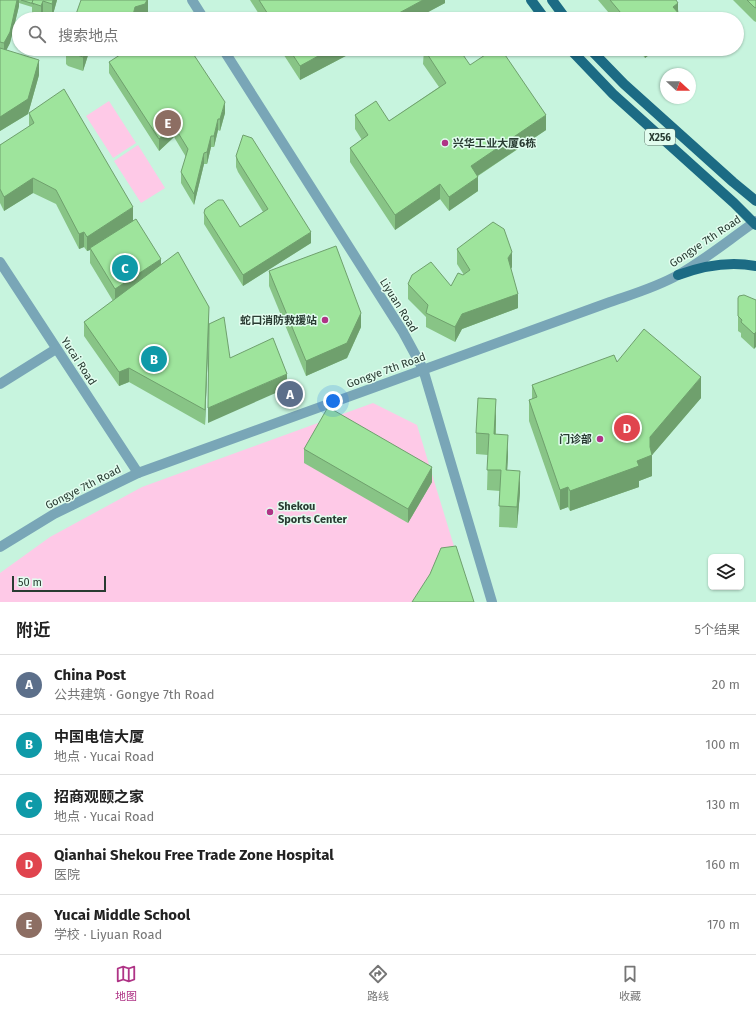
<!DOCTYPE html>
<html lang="zh">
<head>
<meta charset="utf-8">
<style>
	:root { --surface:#fff; --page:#f2f2f2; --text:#222; --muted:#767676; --line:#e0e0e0; --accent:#af3486 }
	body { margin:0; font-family:"Fira Sans","Noto Sans SC",sans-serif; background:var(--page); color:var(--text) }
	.controls { position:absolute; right:12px; bottom:12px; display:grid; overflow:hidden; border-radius:6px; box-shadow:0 1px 3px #0004 }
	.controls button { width:36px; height:36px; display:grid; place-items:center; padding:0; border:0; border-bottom:1px solid var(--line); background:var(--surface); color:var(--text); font:20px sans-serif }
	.compass { position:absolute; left:660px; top:68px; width:36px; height:36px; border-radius:50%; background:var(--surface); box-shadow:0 1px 3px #0004; rotate:111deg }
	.scale { position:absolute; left:12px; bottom:10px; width:94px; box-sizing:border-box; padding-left:4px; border:2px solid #293b32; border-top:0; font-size:11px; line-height:14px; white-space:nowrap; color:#293b32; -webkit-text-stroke:3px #e2fdef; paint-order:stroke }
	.you { position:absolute; left:333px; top:401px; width:14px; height:14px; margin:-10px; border:3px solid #fff; border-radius:50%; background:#1a73e8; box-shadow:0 0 0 6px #1a73e833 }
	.badge { display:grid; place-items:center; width:26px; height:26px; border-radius:50%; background:var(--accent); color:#fff; font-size:13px; font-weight:700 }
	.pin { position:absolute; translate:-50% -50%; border:2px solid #fff; box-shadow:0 1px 4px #0006 }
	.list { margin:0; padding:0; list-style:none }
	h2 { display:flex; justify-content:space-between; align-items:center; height:52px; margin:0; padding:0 16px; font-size:17px }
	h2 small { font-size:13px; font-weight:400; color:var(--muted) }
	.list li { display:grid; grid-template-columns:26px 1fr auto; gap:12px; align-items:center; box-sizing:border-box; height:60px; padding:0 16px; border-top:1px solid var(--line) }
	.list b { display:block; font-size:15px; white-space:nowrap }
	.list p { margin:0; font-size:13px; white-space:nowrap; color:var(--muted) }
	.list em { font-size:13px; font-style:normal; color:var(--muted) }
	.icon { flex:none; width:22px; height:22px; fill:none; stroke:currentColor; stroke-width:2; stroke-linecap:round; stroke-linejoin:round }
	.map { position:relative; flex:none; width:756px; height:602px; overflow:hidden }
	.search { position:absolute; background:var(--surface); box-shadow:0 1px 3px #0004; left:12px; right:12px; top:12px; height:44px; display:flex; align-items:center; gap:10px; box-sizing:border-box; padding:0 14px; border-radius:22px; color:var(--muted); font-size:15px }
	.sheet { height:352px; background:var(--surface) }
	nav { display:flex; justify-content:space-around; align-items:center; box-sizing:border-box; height:56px; border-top:1px solid var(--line); background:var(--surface); font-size:11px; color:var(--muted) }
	nav a { display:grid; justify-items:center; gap:2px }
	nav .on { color:var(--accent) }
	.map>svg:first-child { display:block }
</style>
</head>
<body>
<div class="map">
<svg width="756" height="602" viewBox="0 0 756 602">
	<rect width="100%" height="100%" fill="#c7f4de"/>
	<g fill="#fec9e7">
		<path d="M109,101l27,42 -23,15 -27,-42z"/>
		<path d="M138,145l27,43 -24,15 -27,-42z"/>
		<path d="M373,403l44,22 54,177h-471v-29l50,-36 92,-50z"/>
	</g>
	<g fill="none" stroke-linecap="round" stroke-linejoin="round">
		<g stroke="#79a6b7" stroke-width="10">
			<path d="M192,0l12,19"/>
			<path d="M223,49l180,283 20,37 69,233"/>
			<path d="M0,262l138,211"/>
			<path d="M0,384l56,-35"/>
			<path d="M0,547l54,-33 84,-41 472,-171c23,-8 47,-15 68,-27 28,-16 52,-36 78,-54"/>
		</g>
		<g stroke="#1c6b84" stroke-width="10">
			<path d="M531,0l14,19"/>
			<path d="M552,0l14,19"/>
			<path d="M570,49l43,45 121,109 22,22"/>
			<path d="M590,49l34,35 109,98 23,19"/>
			<path d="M678,275c24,-9 52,-14 78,-9"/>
		</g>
	</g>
	<g fill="#88c486">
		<path d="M0,0h57l-5,18 -9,-2 -2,3h-5l-4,-1v-11l-13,-4v3l-9,37 -4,7 33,25 -11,39 -28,17z"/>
		<path d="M148,0v13l-3,5 -2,1h-75z"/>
		<path d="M250,0h195v3l-30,16h-153z"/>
		<path d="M598,0h78l4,19h-66z"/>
		<path d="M733,0h23v22l-2,-1z"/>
		<path d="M66,49h24l-7,22 -15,-5 -2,-2z"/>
		<path d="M103,49h7v2z"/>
		<path d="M280,49h79l-59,31z"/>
		<path d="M424,49l46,16 76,65 -68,46v15l-29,20 -9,-12 -45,31 -45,-68v-14l12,-8 -7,-11v-14l34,6 50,-34 -16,-23z"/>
		<path d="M638,49h27l-9,7 -3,-4 -8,6z"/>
		<path d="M109,62l116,51 -5,18 -2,-1 -4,17h-3l-4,17h-3l-10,41 -13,-22v-11l5,-15 -12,-20 -15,14 -50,-78z"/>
		<path d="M29,113l104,108 28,44 48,57 -4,103 -76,-43 -10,4 -35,-50v-14l29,-21 -23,-38v-13l-3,1 -3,-4 -5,2 -23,-45 -23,-11 -29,18 -4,-8v-58l29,-18z"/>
		<path d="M236,156l75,87 -68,43 -39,-62v-11l36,14 23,-15 -25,-40 -2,-5z"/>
		<path d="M457,249l55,18 -1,2 7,39 -56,21 -7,13 -29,-15v-10l-18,-18v-15l43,2 13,-11 -7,-11z"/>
		<path d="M269,271l92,56 -14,31 -41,18 -37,-90z"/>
		<path d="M738,298l18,2 -2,49 -13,-12v-4l-3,-2z"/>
		<path d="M617,362l84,36 -49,57v21l-13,5v6l-69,24 -2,-4 -8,3 -31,-89v-21l3,-1v-14z"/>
		<path d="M496,419v15l12,22 -1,14 13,22 -3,36 -18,-1 1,-36 -13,-1 1,-35 -12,-1v-21z"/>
		<path d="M304,449l128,33 -24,41 -104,-60z"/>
	</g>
	<g fill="#6fa06d">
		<path d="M17,0h2v6l-9,37 -6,12v-12z"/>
		<path d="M53,0h4l-5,18v-14z"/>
		<path d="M147,0h1v13l-3,5 -2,1h-11l3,-12z"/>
		<path d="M423,0h22v3l-30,16h-27z"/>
		<path d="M43,1v15l-2,3v-13z"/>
		<path d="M678,3v14l2,-2v4h-7v-12z"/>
		<path d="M85,49h5l-7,22v-14z"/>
		<path d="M331,49h28l-59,31v-14z"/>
		<path d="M645,49h8v3l-8,6z"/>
		<path d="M656,49h9l-9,7z"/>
		<path d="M39,60v15l-11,39 -28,17v-14z"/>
		<path d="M225,102v11l-5,18v-12z"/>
		<path d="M546,115v15l-75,50v-14z"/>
		<path d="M218,119v11l-4,17v-11z"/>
		<path d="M174,126v11l-15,14v-12z"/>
		<path d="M211,136v11l-4,17v-12z"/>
		<path d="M204,153v11l-10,41v-11z"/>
		<path d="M478,177v14l-29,20v-14z"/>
		<path d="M33,178v15l-29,18v-14z"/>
		<path d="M440,184v15l-45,31v-15z"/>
		<path d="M133,207v14l-43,27v2l-3,1v-14z"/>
		<path d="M84,232v15l-5,2v-15z"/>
		<path d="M311,232v11l-68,43v-11z"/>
		<path d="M512,252v15l-4,6v-15z"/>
		<path d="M161,259v15l-46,30v-15z"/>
		<path d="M518,294v14l-56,21 -7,13v-15l7,-13z"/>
		<path d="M209,307v15l-4,103v-15z"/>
		<path d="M361,313v14l-14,31 -41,18v-15z"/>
		<path d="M756,332v15l-2,2v-15z"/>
		<path d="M129,368v14l-10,4v-14z"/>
		<path d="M287,374v14l-79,35v-15z"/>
		<path d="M701,377v21l-49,57v21l-13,5v6l-69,24v-20l67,-30 13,-24z"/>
		<path d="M496,399v20l-2,36v-21z"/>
		<path d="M508,435v21l-2,35v-21z"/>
		<path d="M432,467v15l-24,41v-14z"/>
		<path d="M520,471v21l-3,36v-21z"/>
		<path d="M568,487v20l-8,3v-20z"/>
	</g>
	<g fill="#9ee49c" stroke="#6fa06d">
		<path d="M0,0h17l-7,32 -6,11 -4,-1z"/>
		<path d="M21,0h12l-1,3 2,1z"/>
		<path d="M33,0h20l-1,4 -9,-3 -2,5 -9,-3z"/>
		<path d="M81,0h66l-2,4 -10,3 -3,12h-6l-10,-3 -1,3h-47l2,-4 5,2z"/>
		<path d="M259,0h164l-35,19h-117z"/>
		<path d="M610,0h66l2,3 -5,4 7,8 -5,4h-49z"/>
		<path d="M747,0h9v8l-2,-1z"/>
		<path d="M0,48l39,12 -11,39 -28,18z"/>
		<path d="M66,49h19l-2,8 -15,-5z"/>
		<path d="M129,49h61l35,53 -5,17h-2l-4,17h-3l-4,16 -3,1 -10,41 -13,-22 7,-23 -14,-23 -15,13 -50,-77z"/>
		<path d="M289,49h42l-31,17z"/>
		<path d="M424,49h35l11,16 24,-16h7l45,66 -75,51 7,11 -29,20 -9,-13 -45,31 -45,-67 18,-13 -13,-20 21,-14 13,20 57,-38z"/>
		<path d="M64,89l69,118 -46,30 -3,-5 -5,2 -23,-44 -23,-12 -29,19 -4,-8v-44l34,-22 -5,-10z"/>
		<path d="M243,135l9,3 59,94 -68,43 -39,-62 1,-4 13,-9h5l17,27 28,-18 -30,-48 -2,-5z"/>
		<path d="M136,219l25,40 -46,30 -25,-41z"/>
		<path d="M493,222l11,7 8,23 -4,6 10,36 -56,20 -7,13 -29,-14 2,-8 -20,-21 4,-9 19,-13 20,24 7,-13 5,2 7,-5 -13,-21z"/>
		<path d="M336,246l25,67 -14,30 -41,18 -37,-90z"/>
		<path d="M178,252l31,55 -4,103 -76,-42 -10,4 -35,-50z"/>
		<path d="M744,295l12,5v32l-2,2 -13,-12 1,-2 -4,-4v-18l1,-2z"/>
		<path d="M224,317l6,41 43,-20 14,36 -79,34 1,-84z"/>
		<path d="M644,329l57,48 -51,60v10l2,8 -15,6 2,5 -69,25 -2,-4 -8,3 -31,-90 8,-3 -5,-12 82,-30 3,7z"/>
		<path d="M478,398l18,1 -2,35 14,1 -2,35 14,1 -3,36 -18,-1 2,-36h-14l2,-36 -13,-1z"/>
		<path d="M328,407l104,60 -24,42 -104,-60z"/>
		<path d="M456,546l18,56h-62l18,-28 11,-26z"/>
	</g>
	<g fill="#af3486" stroke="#e2fdef" stroke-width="1.5">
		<circle cx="445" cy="143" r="4"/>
		<circle cx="325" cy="320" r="4"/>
		<circle cx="600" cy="439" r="4"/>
		<circle cx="270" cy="512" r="4"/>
	</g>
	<g text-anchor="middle" stroke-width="3" stroke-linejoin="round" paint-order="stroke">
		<rect fill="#e2fdef" stroke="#60756b" stroke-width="1" x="645" y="129" width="30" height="16" rx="3"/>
		<g font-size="10" font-weight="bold" fill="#293b32">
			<text x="660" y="141">X256</text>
		</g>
		<g font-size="11" font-weight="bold" fill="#293b32" stroke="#e2fdef" text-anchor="start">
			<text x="453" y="147">兴华工业大厦6栋</text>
			<text x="317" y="324" text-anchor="end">蛇口消防救援站</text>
			<text x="592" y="443" text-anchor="end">门诊部</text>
			<text x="278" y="510">Shekou<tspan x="278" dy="13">Sports Center</tspan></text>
		</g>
		<g font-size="11" fill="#293b32" stroke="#e2fdef">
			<text transform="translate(705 241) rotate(-34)" y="4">Gongye 7th Road</text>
			<text transform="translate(399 305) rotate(58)" y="4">Liyuan Road</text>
			<text transform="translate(79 361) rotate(57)" y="4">Yucai Road</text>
			<text transform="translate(386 370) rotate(-20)" y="4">Gongye 7th Road</text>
			<text transform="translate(83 487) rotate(-27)" y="4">Gongye 7th Road</text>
		</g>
	</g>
</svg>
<div class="controls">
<button><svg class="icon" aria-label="layers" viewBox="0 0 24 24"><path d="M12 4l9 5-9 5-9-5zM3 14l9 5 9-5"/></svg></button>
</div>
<svg class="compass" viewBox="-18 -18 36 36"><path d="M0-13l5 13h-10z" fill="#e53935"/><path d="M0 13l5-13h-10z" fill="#767676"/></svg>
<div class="scale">50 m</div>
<div class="you"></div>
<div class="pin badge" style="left:290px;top:394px;background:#5c6f8a">A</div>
<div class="pin badge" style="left:154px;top:359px;background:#0f9aa8">B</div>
<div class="pin badge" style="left:125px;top:268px;background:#0f9aa8">C</div>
<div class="pin badge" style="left:627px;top:428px;background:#e0444e">D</div>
<div class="pin badge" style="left:168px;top:123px;background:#8d6e63">E</div>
<div class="search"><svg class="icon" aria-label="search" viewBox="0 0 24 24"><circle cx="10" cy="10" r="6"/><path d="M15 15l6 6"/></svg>搜索地点</div>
</div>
<section class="sheet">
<h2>附近<small>5个结果</small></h2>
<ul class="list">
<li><span class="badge" style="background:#5c6f8a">A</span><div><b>China Post</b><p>公共建筑 · Gongye 7th Road</p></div><em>20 m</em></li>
<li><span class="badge" style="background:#0f9aa8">B</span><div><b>中国电信大厦</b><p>地点 · Yucai Road</p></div><em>100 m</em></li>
<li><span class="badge" style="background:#0f9aa8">C</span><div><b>招商观颐之家</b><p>地点 · Yucai Road</p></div><em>130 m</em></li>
<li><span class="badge" style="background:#e0444e">D</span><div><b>Qianhai Shekou Free Trade Zone Hospital</b><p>医院</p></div><em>160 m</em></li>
<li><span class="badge" style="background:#8d6e63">E</span><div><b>Yucai Middle School</b><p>学校 · Liyuan Road</p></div><em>170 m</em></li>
</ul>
</section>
<nav>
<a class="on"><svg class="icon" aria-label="map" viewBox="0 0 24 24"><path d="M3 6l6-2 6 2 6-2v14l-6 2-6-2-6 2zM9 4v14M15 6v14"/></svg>地图</a>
<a><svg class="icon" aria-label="directions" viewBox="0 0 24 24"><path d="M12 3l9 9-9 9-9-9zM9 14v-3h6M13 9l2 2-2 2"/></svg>路线</a>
<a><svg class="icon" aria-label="saved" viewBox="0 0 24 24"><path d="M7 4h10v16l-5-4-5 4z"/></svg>收藏</a>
</nav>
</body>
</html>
